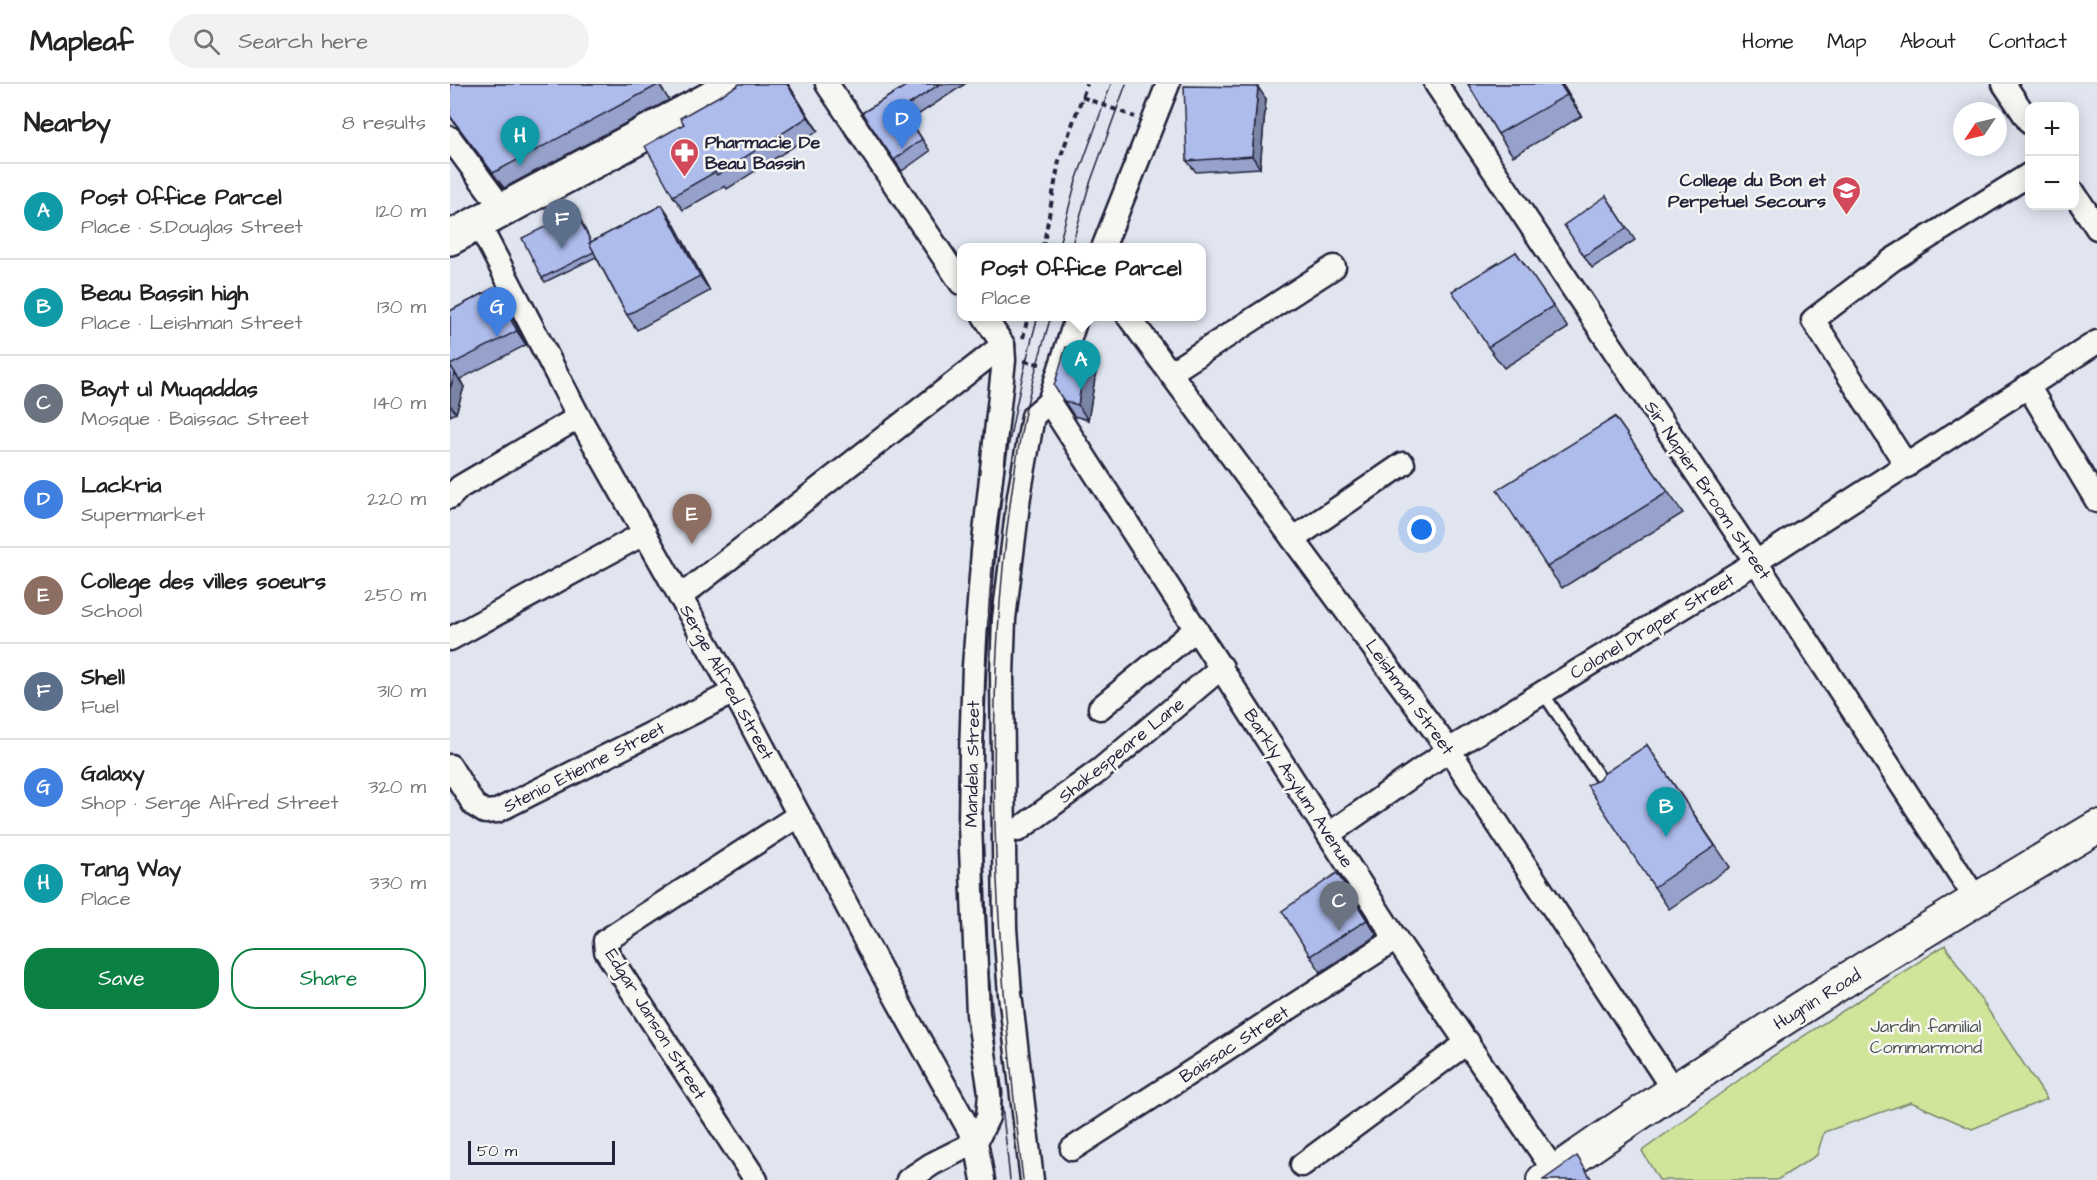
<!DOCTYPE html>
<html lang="en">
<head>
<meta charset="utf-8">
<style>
	:root { --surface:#fff; --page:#f2f2f2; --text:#222; --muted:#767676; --line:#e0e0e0; --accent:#0b8043 }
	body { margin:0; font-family:"Architects Daughter",sans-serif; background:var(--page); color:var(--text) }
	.controls { position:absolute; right:18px; top:18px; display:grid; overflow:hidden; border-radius:12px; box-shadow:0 3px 15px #0003 }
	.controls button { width:54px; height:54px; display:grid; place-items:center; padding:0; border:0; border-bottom:2px solid var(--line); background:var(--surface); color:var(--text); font:30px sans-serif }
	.compass { position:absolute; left:1503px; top:18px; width:54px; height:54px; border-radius:50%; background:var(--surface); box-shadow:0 3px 15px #0003; rotate:235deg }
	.scale { position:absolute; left:18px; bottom:15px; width:147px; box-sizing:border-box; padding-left:6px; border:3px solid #22223b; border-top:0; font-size:16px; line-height:21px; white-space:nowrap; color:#22223b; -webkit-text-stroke:4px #f6f6f2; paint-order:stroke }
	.you { position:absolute; left:972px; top:446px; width:21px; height:21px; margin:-15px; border:4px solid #fff; border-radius:50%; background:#1a73e8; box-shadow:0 0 0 9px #1a73e833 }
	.badge { display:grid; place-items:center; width:39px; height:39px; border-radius:50%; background:var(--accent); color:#fff; font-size:20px; font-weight:700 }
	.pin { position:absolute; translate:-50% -50px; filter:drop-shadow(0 2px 3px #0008) }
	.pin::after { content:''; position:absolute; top:32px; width:21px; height:18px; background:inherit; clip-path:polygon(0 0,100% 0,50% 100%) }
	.popup { position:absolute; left:507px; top:159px; width:249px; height:78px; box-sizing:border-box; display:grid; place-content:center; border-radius:12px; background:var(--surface); filter:drop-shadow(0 2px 4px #0005); font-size:20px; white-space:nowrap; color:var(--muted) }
	.popup b { font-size:22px; color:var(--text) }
	.popup::after { content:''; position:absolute; left:50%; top:100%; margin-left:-12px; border:12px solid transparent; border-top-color:var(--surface) }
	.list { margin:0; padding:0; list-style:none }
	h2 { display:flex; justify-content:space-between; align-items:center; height:78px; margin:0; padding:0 24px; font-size:26px }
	h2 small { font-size:20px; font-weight:400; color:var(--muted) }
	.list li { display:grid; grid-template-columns:39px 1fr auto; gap:18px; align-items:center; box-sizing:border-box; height:96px; padding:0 24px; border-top:2px solid var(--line) }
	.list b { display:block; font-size:22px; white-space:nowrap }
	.list p { margin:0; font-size:20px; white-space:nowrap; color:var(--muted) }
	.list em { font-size:20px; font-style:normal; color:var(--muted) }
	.actions { display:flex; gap:12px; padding:18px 24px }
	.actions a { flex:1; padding:14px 0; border:2px solid var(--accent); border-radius:24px; text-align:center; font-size:21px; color:var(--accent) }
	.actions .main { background:var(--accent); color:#fff }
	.icon { flex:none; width:33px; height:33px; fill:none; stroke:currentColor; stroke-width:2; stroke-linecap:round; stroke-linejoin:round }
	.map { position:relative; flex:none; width:1647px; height:1096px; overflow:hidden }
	header { display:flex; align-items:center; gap:36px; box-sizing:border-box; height:84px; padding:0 30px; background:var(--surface); border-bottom:2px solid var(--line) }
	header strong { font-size:28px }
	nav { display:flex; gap:33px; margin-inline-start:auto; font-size:21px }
	.search { width:420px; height:54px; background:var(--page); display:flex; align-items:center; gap:15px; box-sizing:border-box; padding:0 21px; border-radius:33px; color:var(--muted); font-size:22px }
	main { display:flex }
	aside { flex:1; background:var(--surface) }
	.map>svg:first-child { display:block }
</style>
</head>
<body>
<header>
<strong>Mapleaf</strong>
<div class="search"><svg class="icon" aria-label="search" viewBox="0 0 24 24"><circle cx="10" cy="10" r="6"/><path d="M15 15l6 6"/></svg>Search here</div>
<nav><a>Home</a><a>Map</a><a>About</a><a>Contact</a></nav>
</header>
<main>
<aside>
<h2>Nearby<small>8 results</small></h2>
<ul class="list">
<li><span class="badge" style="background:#0f9aa8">A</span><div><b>Post Office Parcel</b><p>Place · S.Douglas Street</p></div><em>120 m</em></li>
<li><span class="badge" style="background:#0f9aa8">B</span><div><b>Beau Bassin high</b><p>Place · Leishman Street</p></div><em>130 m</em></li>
<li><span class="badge" style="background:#6b7280">C</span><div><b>Bayt ul Muqaddas</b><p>Mosque · Baissac Street</p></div><em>140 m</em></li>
<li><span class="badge" style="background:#3f7fe0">D</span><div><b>Lackria</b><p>Supermarket</p></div><em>220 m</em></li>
<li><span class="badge" style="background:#8d6e63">E</span><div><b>College des villes soeurs</b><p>School</p></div><em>250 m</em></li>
<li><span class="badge" style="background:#5c6f8a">F</span><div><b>Shell</b><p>Fuel</p></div><em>310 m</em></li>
<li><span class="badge" style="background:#3f7fe0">G</span><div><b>Galaxy</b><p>Shop · Serge Alfred Street</p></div><em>320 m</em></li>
<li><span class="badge" style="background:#0f9aa8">H</span><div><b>Tang Way</b><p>Place</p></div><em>330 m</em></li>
</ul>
<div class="actions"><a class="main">Save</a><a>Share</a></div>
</aside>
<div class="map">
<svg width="1647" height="1096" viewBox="0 0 1647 1096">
	<rect width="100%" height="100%" fill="#e0e5f0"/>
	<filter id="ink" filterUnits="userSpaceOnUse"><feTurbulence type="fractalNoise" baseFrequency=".0167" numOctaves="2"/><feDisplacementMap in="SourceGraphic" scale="12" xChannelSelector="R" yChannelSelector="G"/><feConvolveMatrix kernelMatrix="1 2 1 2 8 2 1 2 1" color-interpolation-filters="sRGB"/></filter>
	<g filter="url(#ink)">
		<path fill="#d0e59a" stroke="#79846a" stroke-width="1.5" d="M1495,861l102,154 -75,30 -61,-27 -87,30 -7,23 -40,25h-118l-17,-29 123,-90z"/>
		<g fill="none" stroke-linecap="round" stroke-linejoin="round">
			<defs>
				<path id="lane" d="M1093,609l65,97"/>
				<g id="street">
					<path d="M377,0l134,199"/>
					<path d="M986,0l320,478 220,337"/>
					<path d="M1554,0l26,39"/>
					<path d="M0,54l54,73"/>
					<path d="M1624,109l23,35"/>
					<path d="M28,139l101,194 155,275 150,284 92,166 -44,22 -24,16"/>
					<path d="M653,164l65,-164"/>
					<path d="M678,232l321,434 225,341"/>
					<path d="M720,289l164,-106"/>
					<path d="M1578,302l69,115"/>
					<path d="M599,318l347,537 159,233"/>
					<path d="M599,318l28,-86"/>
					<path d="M1457,382l-94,-146 79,-60 138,-86"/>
					<path d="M0,413l10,-10 119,-70"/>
					<path d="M843,455l110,-75"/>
					<path d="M230,513l323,-252"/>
					<path d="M0,555l195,-106"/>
					<path d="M650,624l96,-79"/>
					<path d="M0,682l24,39 11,7 12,-1 237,-119"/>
					<path d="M568,746l82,-60 122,-103"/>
					<path d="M879,750l120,-84 307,-188 341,-220"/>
					<path d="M622,1065l324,-210"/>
					<path d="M852,1081l166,-123"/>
					<path d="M306,1096l-150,-229 -1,-10 194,-126"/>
					<path d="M533,1096l-7,-38 12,-25 2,-24 -12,-79 -8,-189 1,-71 3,-88 9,-115 21,-191 -1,-15 -19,-29"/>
					<path d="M582,1096l-22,-186 -5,-66 -3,-253 2,-56 15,-123 14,-80 16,-14"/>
				</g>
				<path id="secondary" d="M1093,1096c179,-126 366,-241 554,-353"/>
				<path id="primary" d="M0,154l288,-154"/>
			</defs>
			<use href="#lane" stroke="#22223b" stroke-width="15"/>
			<use href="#street" stroke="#22223b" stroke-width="27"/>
			<use href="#secondary" stroke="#22223b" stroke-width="36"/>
			<use href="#primary" stroke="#22223b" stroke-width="38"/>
			<g stroke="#22223b" stroke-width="4" stroke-dasharray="6 4.5" stroke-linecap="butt">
				<path d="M632,13l53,20"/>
				<path d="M593,164l16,-87 28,-77"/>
				<path d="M573,254l5,-22"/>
				<path d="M574,277l16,3"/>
			</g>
			<use href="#lane" stroke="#f6f6f2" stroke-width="10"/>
			<use href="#street" stroke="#f6f6f2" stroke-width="22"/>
			<use href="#secondary" stroke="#f6f6f2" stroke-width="32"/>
			<use href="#primary" stroke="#f6f6f2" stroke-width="33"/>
			<g stroke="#22223b" stroke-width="1.5">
				<path d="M608,164l18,-67 35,-97"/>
				<path d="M621,164l18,-62 37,-102"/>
				<path d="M560,1096c-9,-87 -20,-174 -25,-262 -3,-46 -2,-93 -2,-140 0,-157 12,-310 55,-462"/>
				<path d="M573,1096c-30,-250 -46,-509 0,-758 7,-36 18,-71 28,-106"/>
			</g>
		</g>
		<g fill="#96a2cb" stroke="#22223b" stroke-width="1.5">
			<path d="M0,0h209l10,16 -165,88 -54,-71z"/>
			<path d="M338,0l30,47 -91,58 -2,-3 -42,24 -10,-14z"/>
			<path d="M459,0h56l-55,36 20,31 -28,20 -40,-58z"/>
			<path d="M1018,0h94l20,32 -69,40 -15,-22z"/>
			<path d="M816,15l-6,69 -64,4 -9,-11z"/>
			<path d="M1156,112l29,44 -43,28 -8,-12z"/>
			<path d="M212,121l10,15 38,71 -73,39 -10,-15 -31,-58 -51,25 -3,-4 37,-62 12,26z"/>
			<path d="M1066,168l52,76 -64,40 -16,-21z"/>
			<path d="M44,204l10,13 22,44 -66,34 4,8 -8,26 -6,3v-105z"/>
			<path d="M636,267l11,15 -9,54 -14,-4 -10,-15z"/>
			<path d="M1165,333l68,96 -121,75 -15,-21z"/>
			<path d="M1197,661l83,122 -61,42 -15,-22z"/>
			<path d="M897,804l30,47 -56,37 -11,-16z"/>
		</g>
		<g fill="#7a84a5" stroke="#22223b" stroke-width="1.5">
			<path d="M337,0h1l30,47 -10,-14z"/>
			<path d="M1110,0h2l20,32 -15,-21z"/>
			<path d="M808,3l8,12 -6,69 -8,-12z"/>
			<path d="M212,121l10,15 38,71 -10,-15z"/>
			<path d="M44,204l10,13 22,44 -9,-14z"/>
			<path d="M636,267l11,15 -9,54 -10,-15z"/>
			<path d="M0,281l14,22 -8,26 -6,-8z"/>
			<path d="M887,789l10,15 30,47 -10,-15z"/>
		</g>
		<g fill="#aebcec" stroke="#22223b" stroke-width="1.5">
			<path d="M0,0h208v1l-165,88 -43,-57z"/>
			<path d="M289,0h48l21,33 -91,58 -2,-3 -42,24 -28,-50 39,-22 -4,-6 57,-32z"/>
			<path d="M459,0h31l-38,25 20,30 -28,21 -32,-47z"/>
			<path d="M1018,0h92l7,11 -69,39z"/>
			<path d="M734,2l74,1 -6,69 -65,5z"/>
			<path d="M1156,112l21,32 -43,28 -20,-31z"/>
			<path d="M212,121l38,71 -73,39 -38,-72z"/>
			<path d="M126,128l15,30 -2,1 5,9 -52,26 -20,-40z"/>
			<path d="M1066,168l37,54 -65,41 -36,-56z"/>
			<path d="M44,204l23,43 -67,34 5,8 -5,16v-78z"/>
			<path d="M616,263l20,4 -8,54 -14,-4 -10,-15z"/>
			<path d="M1165,333l53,75 -121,75 -50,-77z"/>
			<path d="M1197,661l68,101 -61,41 -67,-102 12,-5 4,-6z"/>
			<path d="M887,789l30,47 -57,36 -28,-45z"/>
			<path d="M1127,1072l15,24h-50h1z"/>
		</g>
	</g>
	<defs>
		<symbol id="pharmacy-pin" viewBox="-11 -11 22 30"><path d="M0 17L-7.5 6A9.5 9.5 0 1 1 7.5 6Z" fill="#d1495b" stroke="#f6f6f2"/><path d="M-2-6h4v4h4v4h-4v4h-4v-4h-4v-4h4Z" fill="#fff"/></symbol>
		<symbol id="school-pin" viewBox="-11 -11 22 30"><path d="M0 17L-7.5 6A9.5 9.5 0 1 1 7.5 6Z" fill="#d1495b" stroke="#f6f6f2"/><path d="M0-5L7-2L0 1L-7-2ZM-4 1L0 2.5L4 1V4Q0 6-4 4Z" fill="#fff"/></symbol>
	</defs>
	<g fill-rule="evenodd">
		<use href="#pharmacy-pin" x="218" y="52" width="33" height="45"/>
		<use href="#school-pin" x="1380" y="90" width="33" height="45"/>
	</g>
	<g text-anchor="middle" stroke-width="5" stroke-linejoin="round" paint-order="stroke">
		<g font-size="18" font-weight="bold" fill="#22223b" stroke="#f6f6f2" text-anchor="start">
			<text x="255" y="64">Pharmacie De<tspan x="255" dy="21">Beau Bassin</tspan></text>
			<text x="1376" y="102" text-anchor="end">College du Bon et<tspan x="1376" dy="21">Perpetuel Secours</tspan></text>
		</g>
		<g font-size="18" fill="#22223b" stroke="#f6f6f2">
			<text transform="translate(1258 406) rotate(56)" y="6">Sir Napier Broom Street</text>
			<text transform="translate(1202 542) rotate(-31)" y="6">Colonel Draper Street</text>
			<text transform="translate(277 598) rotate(61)" y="6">Serge Alfred Street</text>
			<text transform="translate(960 613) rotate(54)" y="6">Leishman Street</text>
			<text transform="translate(671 666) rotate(-39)" y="6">Shakespeare Lane</text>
			<text transform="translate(522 680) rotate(-89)" y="6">Mandela Street</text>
			<text transform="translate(134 683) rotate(-27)" y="6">Stenio Etienne Street</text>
			<text transform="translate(849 704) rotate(57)" y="6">Barkly Asylum Avenue</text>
			<text transform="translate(1367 915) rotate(-32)" y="6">Hugnin Road</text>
			<text transform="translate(206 940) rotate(58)" y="6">Edgar Janson Street</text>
			<text transform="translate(784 960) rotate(-33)" y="6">Baissac Street</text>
		</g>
		<g font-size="18" fill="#4e5353" stroke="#f6f6f2">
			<text x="1476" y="948">Jardin familial<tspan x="1476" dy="21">Commarmond</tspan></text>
		</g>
	</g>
</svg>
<div class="controls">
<button>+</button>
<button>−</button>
</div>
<svg class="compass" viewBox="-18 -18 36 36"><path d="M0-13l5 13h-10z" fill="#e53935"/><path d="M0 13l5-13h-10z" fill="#767676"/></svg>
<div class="scale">50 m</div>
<div class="you"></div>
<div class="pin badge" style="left:631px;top:306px;background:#0f9aa8">A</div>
<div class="popup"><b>Post Office Parcel</b>Place</div>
<div class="pin badge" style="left:1216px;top:753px;background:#0f9aa8">B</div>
<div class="pin badge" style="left:889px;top:847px;background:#6b7280">C</div>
<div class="pin badge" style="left:452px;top:65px;background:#3f7fe0">D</div>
<div class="pin badge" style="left:242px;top:460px;background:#8d6e63">E</div>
<div class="pin badge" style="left:112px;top:165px;background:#5c6f8a">F</div>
<div class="pin badge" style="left:47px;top:253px;background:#3f7fe0">G</div>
<div class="pin badge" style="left:70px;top:82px;background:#0f9aa8">H</div>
</div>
</main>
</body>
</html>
